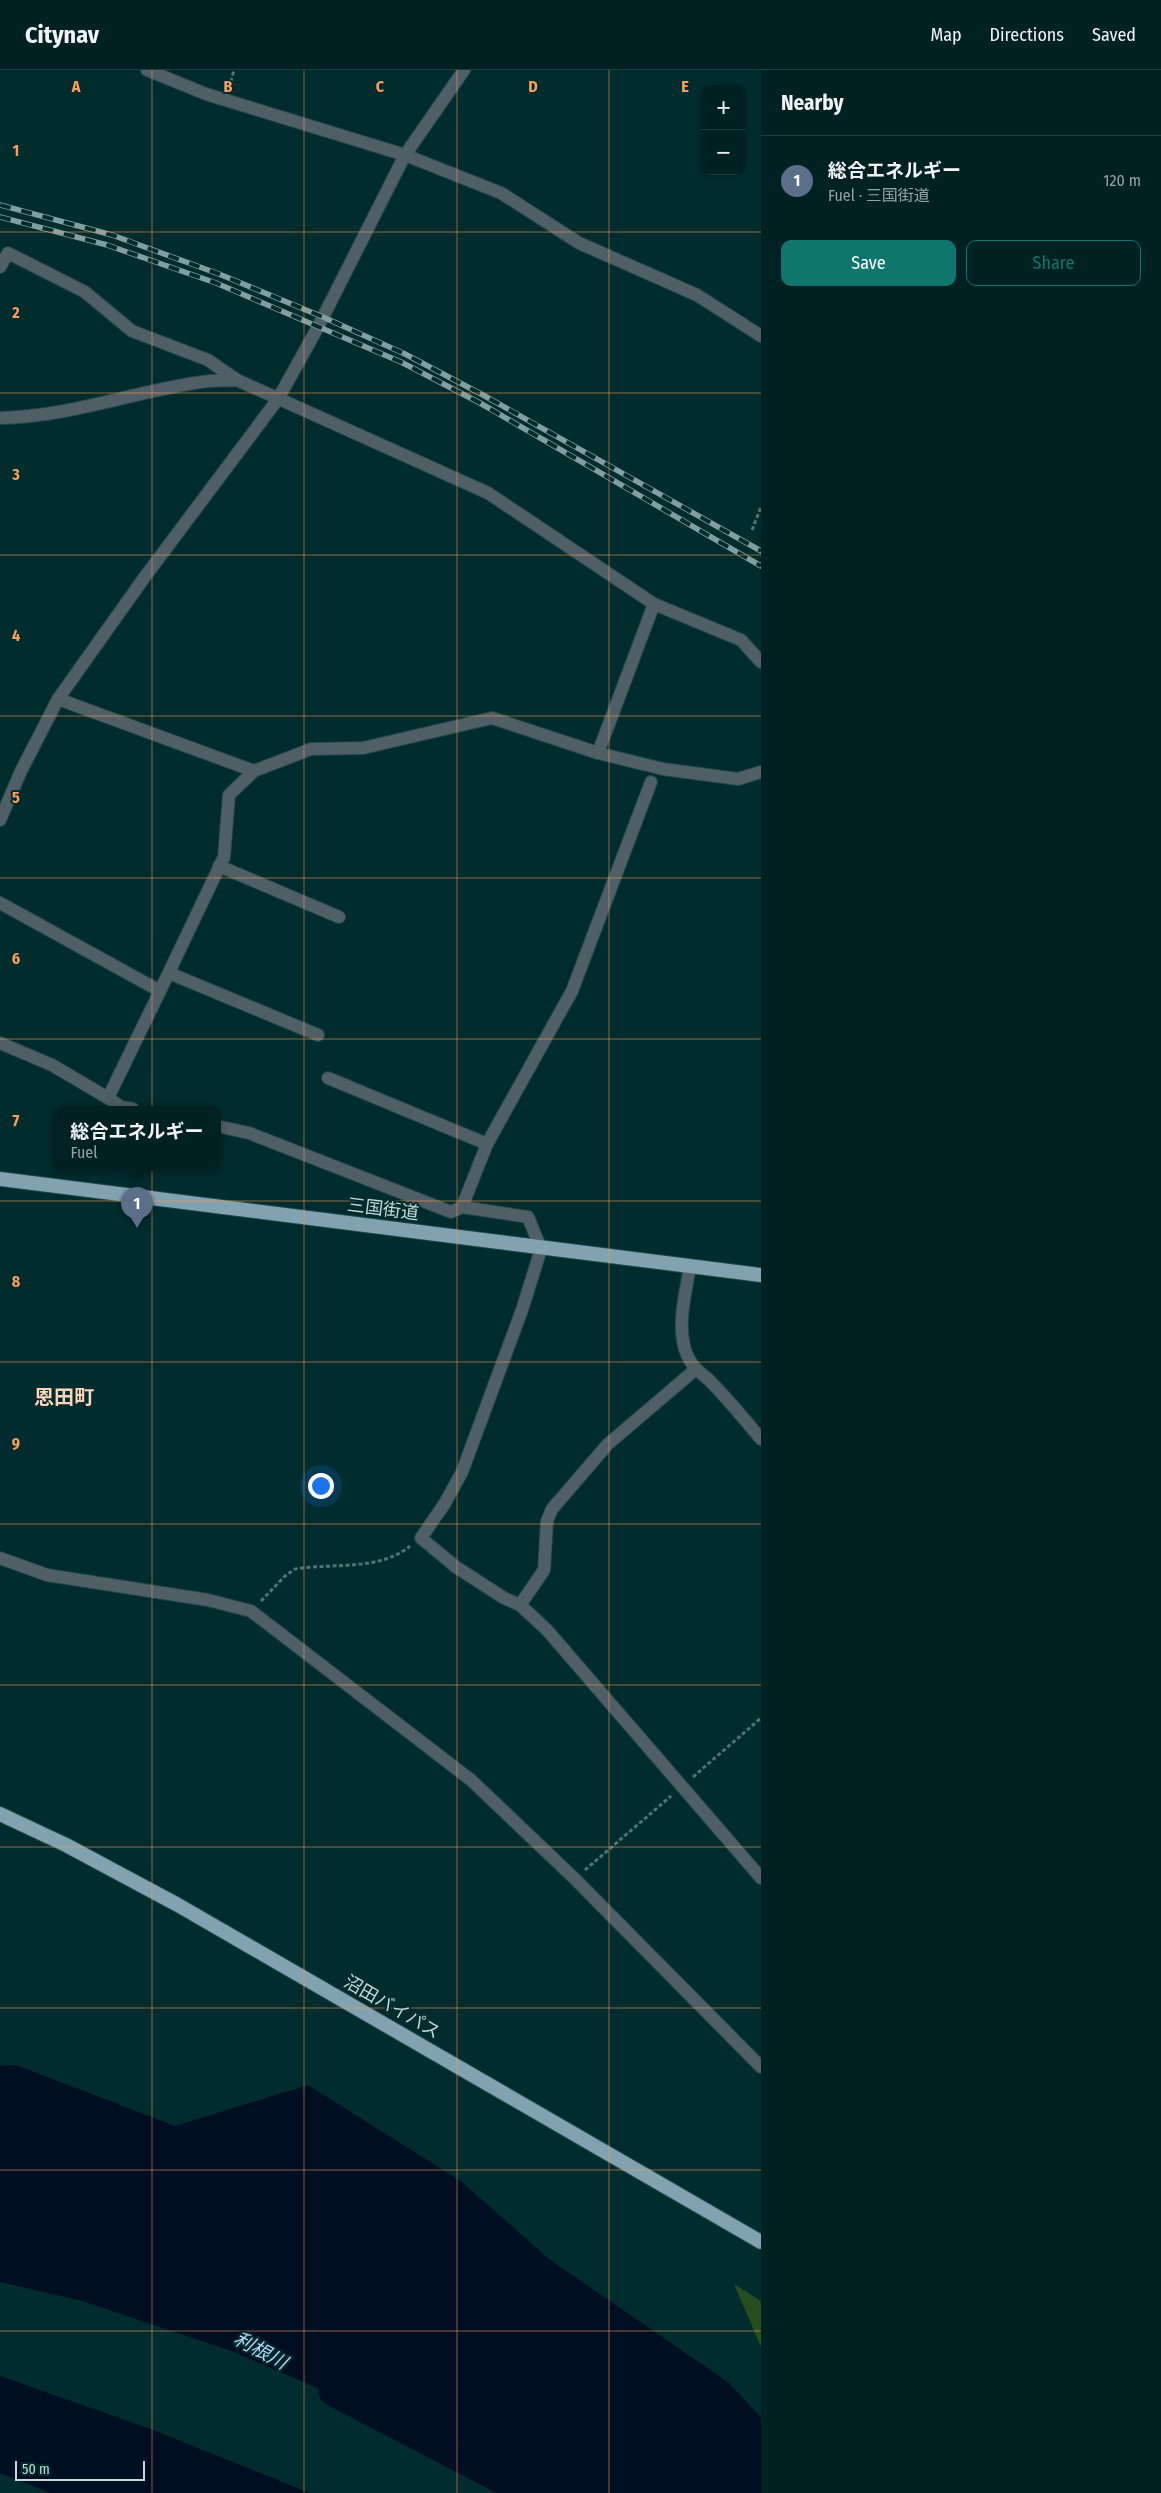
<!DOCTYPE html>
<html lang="en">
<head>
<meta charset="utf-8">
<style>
	:root { --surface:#002122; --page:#0a292a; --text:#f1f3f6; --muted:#95a3a5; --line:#223e40; --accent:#0f766e }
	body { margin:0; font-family:"Fira Sans Condensed","Noto Sans JP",sans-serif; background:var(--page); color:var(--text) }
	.controls { position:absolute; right:15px; top:15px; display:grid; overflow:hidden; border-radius:10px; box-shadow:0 1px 4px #0004 }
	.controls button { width:45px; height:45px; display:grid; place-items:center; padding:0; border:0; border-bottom:1px solid var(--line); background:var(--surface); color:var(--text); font:25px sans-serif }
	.scale { position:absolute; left:15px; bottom:12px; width:130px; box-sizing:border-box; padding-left:5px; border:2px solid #c3d9d9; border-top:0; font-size:14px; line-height:18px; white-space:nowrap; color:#c3d9d9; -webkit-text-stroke:4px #002c2d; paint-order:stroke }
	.you { position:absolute; left:320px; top:1415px; width:18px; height:18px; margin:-12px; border:4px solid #fff; border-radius:50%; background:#1a73e8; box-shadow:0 0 0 8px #1a73e833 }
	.badge { display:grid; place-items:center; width:32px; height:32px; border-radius:50%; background:var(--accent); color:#fff; font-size:16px; font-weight:700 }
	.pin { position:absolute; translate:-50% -41px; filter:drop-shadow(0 1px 2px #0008) }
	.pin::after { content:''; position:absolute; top:26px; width:18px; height:15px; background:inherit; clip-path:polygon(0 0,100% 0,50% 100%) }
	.popup { position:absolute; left:53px; top:1036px; width:168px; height:65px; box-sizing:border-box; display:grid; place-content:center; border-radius:10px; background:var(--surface); filter:drop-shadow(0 1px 4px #0005); font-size:16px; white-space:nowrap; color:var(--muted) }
	.popup b { font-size:19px; color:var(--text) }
	.popup::after { content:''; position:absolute; left:50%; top:100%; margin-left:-10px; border:10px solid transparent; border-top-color:var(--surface) }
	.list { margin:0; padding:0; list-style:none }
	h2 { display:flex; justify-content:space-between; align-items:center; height:65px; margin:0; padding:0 20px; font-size:21px }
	h2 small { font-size:16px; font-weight:400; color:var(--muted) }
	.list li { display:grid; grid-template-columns:32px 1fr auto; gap:15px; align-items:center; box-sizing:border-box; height:90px; padding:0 20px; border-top:1px solid var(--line) }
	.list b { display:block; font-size:19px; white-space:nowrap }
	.list p { margin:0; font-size:16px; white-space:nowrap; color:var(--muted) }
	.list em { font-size:16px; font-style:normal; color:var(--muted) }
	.actions { display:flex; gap:10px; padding:15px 20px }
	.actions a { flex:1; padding:11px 0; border:1px solid var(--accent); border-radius:10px; text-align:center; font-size:18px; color:var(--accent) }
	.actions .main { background:var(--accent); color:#fff }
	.map { position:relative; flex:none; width:761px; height:2423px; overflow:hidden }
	header { display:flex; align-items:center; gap:30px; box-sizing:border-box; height:70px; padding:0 25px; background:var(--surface); border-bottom:1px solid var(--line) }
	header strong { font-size:24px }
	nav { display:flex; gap:28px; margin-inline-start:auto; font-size:18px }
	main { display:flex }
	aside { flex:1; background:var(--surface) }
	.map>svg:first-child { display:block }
</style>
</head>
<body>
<header>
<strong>Citynav</strong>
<nav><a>Map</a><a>Directions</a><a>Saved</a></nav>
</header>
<main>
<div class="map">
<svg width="761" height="2423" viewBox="0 0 761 2423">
	<rect width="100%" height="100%" fill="#002c2d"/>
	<path fill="#284d20" d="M734,2214l27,17v46z"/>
	<g fill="#000e22">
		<path d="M16,1995l159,61 133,-41 154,97 87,77 180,124 32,34v76h-220l-22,-18 -285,-123 -152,-51 -82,-19v-216z"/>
		<path d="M0,2306l148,52 162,65h-260l-50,-20z"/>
	</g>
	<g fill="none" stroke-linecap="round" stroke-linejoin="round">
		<path stroke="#000e22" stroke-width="31" d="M334,2321l196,102"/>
		<defs>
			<g id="minor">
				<path d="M147,0l59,24 199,61 96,38 78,50 118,52 64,41"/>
				<path d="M0,197l8,-14 77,39 47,39 76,29 29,20"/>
				<path d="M0,348c66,-1 130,-25 195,-35 13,-3 28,-2 42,-3l251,113 166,111 87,36 20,22"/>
				<path d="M58,629l196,72 57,-22 52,-1 129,-30 106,35 65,16 75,10 23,-7"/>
				<path d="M598,683l56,-149"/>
				<path d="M219,796l120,51"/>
				<path d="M0,833l160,88 64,-134 5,-62 25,-24"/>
				<path d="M169,903l149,62"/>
				<path d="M0,973l52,22 56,33"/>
				<path d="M328,1008l159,66 -25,63 66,10 13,32 -19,61 -60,162 -17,31 -24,35 35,29 48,31 16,7 27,25 214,248"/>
				<path d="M133,1039l-12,-2 -13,-9 52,-107"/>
				<path d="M217,1056l32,7 202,79 11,-5"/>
				<path d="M487,1074l85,-153 79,-209"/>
				<path d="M690,1197c-5,27 -14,62 -3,88 5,12 14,18 23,26 18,18 34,38 51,58"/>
				<path d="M0,1488l47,17 161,25 43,11 220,169 104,99 186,188"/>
				<path d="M520,1535l24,-35 3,-49 5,-12 56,-65 88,-75"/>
			</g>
			<path id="tertiary" d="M0,750l21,-49 37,-72 86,-121 134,-179 40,-72 87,-172 59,-85"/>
			<g id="trunk">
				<path d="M0,1109l761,96"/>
				<path d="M0,1744l66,31 112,60 583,337"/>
			</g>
		</defs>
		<use href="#minor" stroke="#1f4849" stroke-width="14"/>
		<use href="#tertiary" stroke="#1f4849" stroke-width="14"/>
		<use href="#trunk" stroke="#1f4849" stroke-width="16"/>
		<g stroke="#507374" stroke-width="3" stroke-dasharray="4 2.5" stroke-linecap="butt">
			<path d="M229,18l5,-18"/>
			<path d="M752,460l9,-23"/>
			<path d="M261,1531l24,-25 10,-7c38,-6 85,2 115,-23"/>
			<path d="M693,1707l68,-59"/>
			<path d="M585,1800l86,-74"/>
		</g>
		<use href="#minor" stroke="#505f65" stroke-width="12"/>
		<use href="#tertiary" stroke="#505f65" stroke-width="12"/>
		<use href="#trunk" stroke="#81a2b0" stroke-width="14"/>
		<defs>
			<g id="rail">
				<path d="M0,135l112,30 107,39 104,43 82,37 78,41 278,156"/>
				<path d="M0,147l107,28 109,38 185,79 79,41 281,163"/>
			</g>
		</defs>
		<use href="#rail" stroke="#829f9f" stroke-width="5.5"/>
		<use href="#rail" stroke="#002c2d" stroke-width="4" stroke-dasharray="11" stroke-linecap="butt"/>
	</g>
	<path fill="none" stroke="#fd9c56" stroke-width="1" stroke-opacity="0.55" d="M152,0v2423M304,0v2423M457,0v2423M609,0v2423M0,162h761M0,323h761M0,485h761M0,646h761M0,808h761M0,969h761M0,1131h761M0,1292h761M0,1454h761M0,1615h761M0,1777h761M0,1938h761M0,2100h761M0,2261h761"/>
	<g text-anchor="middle" stroke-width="4" stroke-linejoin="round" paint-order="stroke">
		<g font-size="18" fill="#c3d9d9" stroke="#002c2d">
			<text transform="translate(383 1139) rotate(7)" y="6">三国街道</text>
			<text transform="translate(392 1937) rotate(30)" y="6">沼田バイパス</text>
		</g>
		<g font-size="19" font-style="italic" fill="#b6d5fa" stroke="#002c2d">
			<text transform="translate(261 2280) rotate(28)" y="7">利根川</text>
		</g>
		<g font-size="20" font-weight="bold" fill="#ffd5b9" stroke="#002c2d">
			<text x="64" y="1334">恩田町</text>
		</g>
	</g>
	<g font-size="16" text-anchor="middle" font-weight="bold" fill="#fd9c56" stroke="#002c2d" stroke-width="4" stroke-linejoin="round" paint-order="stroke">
		<text x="76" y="22">A</text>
		<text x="228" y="22">B</text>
		<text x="380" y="22">C</text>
		<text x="533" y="22">D</text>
		<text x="685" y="22">E</text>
		<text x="16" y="86">1</text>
		<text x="16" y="248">2</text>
		<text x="16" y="410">3</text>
		<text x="16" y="571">4</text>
		<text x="16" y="733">5</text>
		<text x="16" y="894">6</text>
		<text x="16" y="1056">7</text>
		<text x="16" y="1217">8</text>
		<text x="16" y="1379">9</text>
	</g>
</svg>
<div class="controls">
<button>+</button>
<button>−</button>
</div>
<div class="scale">50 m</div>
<div class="you"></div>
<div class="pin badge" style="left:137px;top:1158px;background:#5c6f8a">1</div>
<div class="popup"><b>総合エネルギー</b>Fuel</div>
</div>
<aside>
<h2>Nearby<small></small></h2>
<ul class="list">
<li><span class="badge" style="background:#5c6f8a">1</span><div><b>総合エネルギー</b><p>Fuel · 三国街道</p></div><em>120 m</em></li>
</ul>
<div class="actions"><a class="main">Save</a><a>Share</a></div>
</aside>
</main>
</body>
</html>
